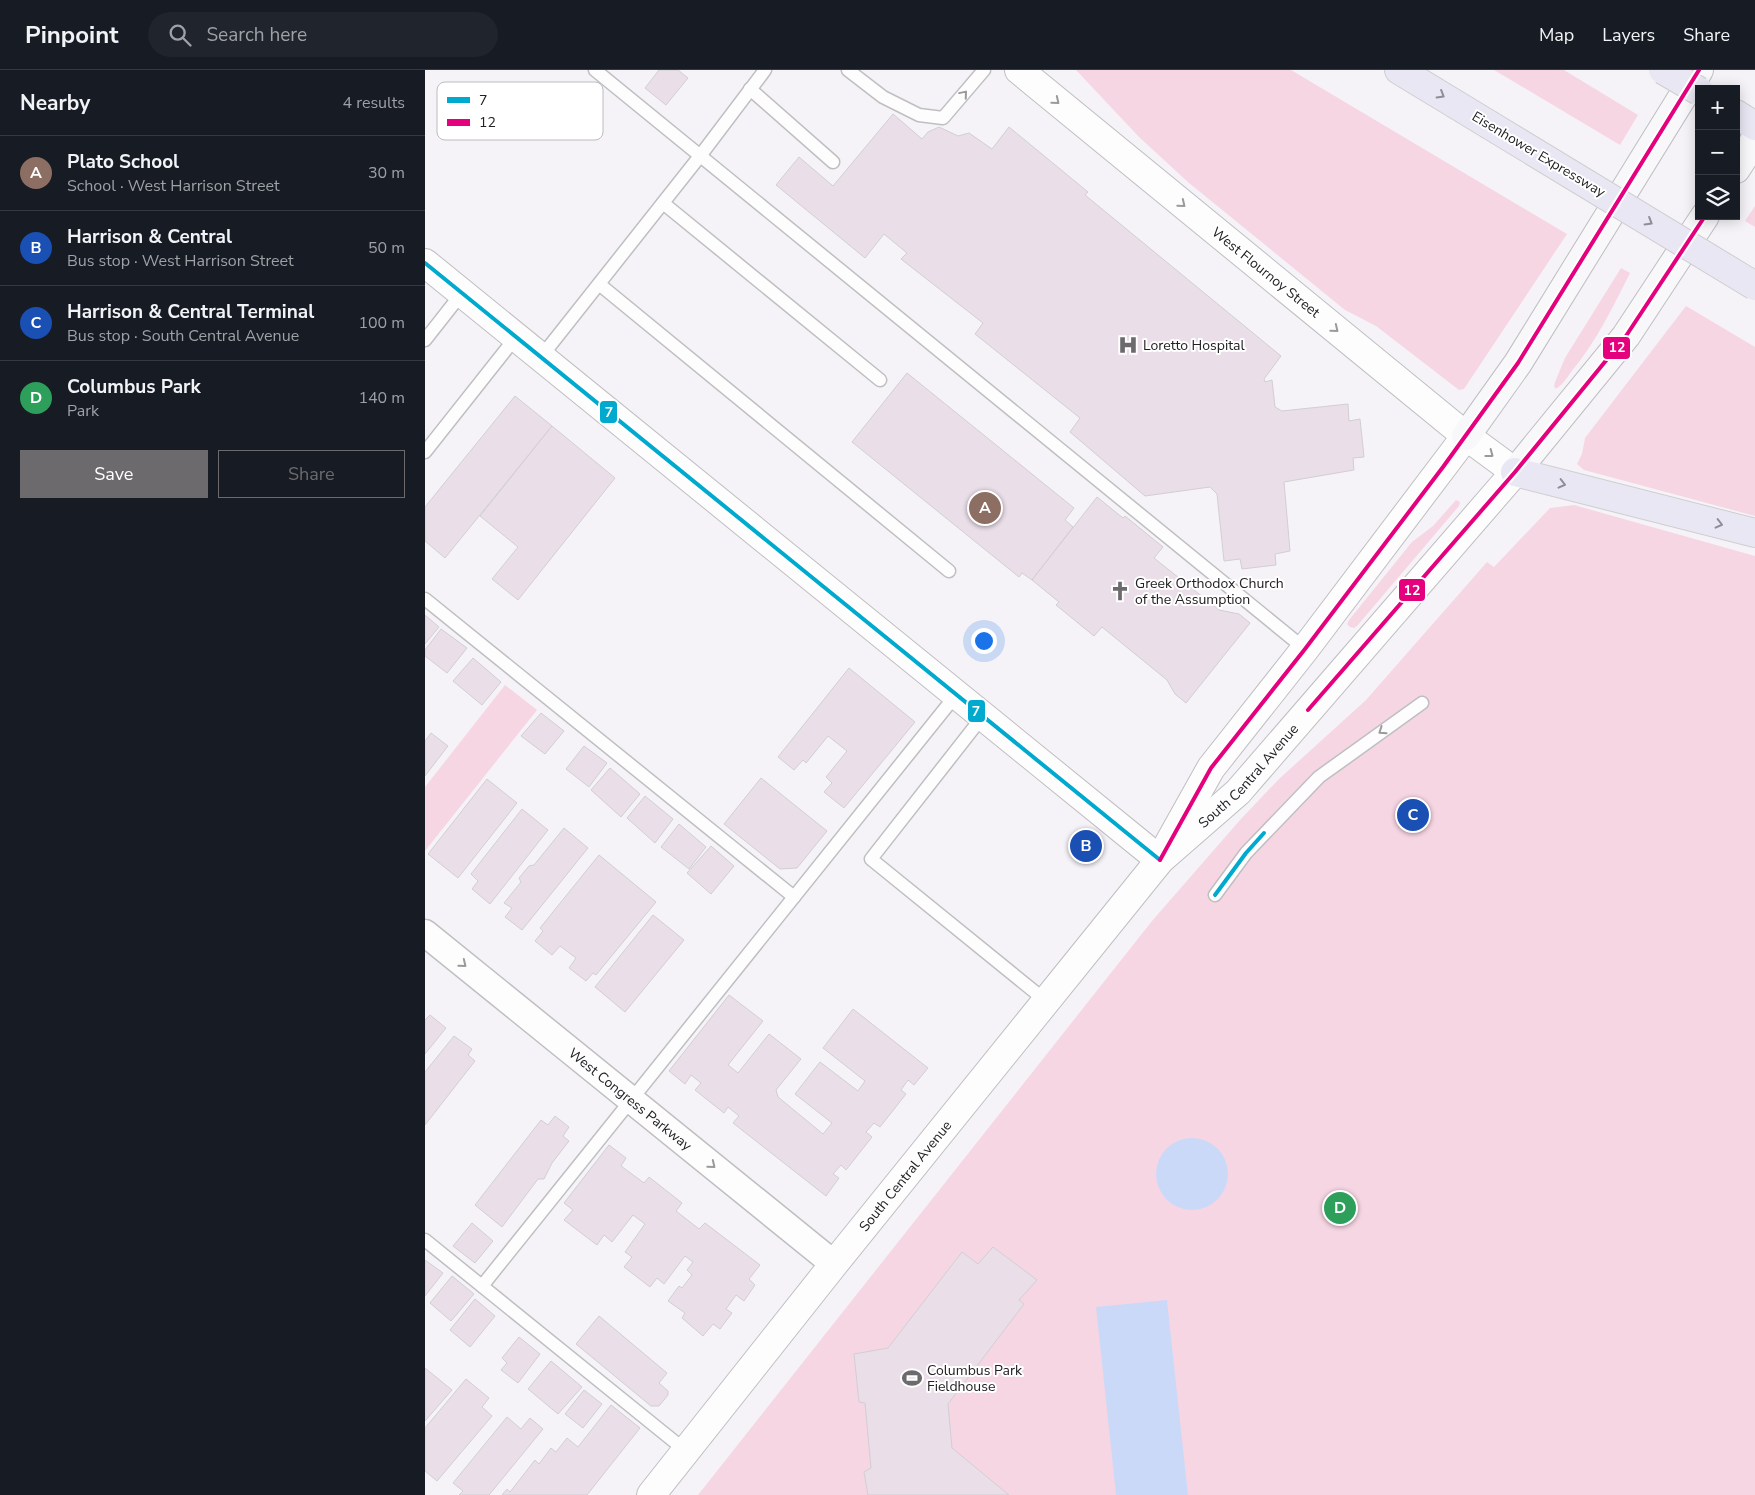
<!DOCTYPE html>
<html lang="en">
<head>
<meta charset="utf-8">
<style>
	:root { --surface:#171b24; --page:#20242c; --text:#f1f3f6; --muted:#9ea1a6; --line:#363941; --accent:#6c6a6d }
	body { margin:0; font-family:"Nunito Sans",sans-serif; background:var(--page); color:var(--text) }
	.controls { position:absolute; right:15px; top:15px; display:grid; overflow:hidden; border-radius:0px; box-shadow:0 2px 12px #0003 }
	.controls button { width:45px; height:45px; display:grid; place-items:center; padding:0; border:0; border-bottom:1px solid var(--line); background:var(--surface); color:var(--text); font:25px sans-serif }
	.you { position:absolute; left:558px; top:570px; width:18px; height:18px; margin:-12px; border:4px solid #fff; border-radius:50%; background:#1a73e8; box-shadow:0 0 0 8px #1a73e833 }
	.badge { display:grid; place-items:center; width:32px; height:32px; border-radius:50%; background:var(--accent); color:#fff; font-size:16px; font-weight:700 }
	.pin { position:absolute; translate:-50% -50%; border:2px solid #fff; box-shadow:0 1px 5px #0006 }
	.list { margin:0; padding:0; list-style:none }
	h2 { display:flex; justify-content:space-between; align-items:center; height:65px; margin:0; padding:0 20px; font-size:21px }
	h2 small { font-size:16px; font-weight:400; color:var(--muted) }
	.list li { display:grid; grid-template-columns:32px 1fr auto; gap:15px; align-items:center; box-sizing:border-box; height:75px; padding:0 20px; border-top:1px solid var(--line) }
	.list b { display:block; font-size:19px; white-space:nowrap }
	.list p { margin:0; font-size:16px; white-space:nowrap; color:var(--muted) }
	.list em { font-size:16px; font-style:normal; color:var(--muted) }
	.actions { display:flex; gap:10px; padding:15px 20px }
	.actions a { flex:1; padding:11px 0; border:1px solid var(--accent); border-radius:0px; text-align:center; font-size:18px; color:var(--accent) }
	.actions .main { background:var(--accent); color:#fff }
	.icon { flex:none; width:28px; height:28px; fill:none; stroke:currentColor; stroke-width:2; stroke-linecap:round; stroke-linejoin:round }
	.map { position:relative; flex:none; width:1330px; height:1425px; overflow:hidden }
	header { display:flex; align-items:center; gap:30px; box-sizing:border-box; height:70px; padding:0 25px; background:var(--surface); border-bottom:1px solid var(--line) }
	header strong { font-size:24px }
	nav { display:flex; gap:28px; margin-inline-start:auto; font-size:18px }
	.search { width:350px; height:45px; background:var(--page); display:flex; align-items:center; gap:12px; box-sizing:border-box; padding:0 18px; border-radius:28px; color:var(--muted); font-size:19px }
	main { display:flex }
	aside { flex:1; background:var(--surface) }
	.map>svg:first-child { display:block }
</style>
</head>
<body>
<header>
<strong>Pinpoint</strong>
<div class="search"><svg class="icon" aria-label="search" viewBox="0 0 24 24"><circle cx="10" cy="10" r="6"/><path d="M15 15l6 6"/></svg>Search here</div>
<nav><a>Map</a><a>Layers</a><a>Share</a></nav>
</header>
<main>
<aside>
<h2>Nearby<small>4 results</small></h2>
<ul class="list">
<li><span class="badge" style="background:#8d6e63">A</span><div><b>Plato School</b><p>School · West Harrison Street</p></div><em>30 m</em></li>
<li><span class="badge" style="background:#1a4fb4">B</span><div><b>Harrison &amp; Central</b><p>Bus stop · West Harrison Street</p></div><em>50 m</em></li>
<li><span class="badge" style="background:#1a4fb4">C</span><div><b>Harrison &amp; Central Terminal</b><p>Bus stop · South Central Avenue</p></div><em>100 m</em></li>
<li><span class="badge" style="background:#2e9e5b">D</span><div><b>Columbus Park</b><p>Park</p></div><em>140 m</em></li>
</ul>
<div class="actions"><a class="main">Save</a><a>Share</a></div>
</aside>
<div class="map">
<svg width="1330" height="1425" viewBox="0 0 1330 1425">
	<rect width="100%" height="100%" fill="#f5f3f7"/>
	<g fill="#f7d6e3">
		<path d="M651,0h215l276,164 -103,155 -5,1 -83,-64 -31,-16 -156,-127 -50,-46z"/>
		<path d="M1069,0h70l74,45 -18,30z"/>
		<path d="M1330,136v21l-10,-6z"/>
		<path d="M1196,198l9,5c-17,34 -34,69 -59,99 -4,6 -9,13 -15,17l-2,-3 1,-4 10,-24z"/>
		<path d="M1261,236l69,41v169l-171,-46 -7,-6 5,-10 3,-16z"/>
		<path d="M1031,430l4,2 -1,4 -102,120 -3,2 -4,-1 -3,-3 2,-4 63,-78 21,-16z"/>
		<path d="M1149,435l181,51v939h-1057l454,-574 88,-101 39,-41 87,-79 121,-138 7,5 56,-59z"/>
		<path d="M80,615l32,25 -112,141v-64z"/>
	</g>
	<g fill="#cbd9f9">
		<circle cx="767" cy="1104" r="36"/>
		<path d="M742,1230l21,195h-72l-20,-188z"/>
	</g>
	<g fill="#eadee9" stroke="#d1cfd2">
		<path d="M234,0h19l10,8 -22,27 -21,-17z"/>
		<path d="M468,44l29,25 6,-7 11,-5 19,9 11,-3 23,16 17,-22 79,65 -3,3 196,161 -17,23 1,3 7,-2 3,27 7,4 66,-7 1,17 11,-2 4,38 -11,1 1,12 -70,12 6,69 -15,3 1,11 -34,4 -2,-10 -16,2 -7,-67 -7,-7 -65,9 -75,-64 10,-14 -105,-84 8,-11 -82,-64 6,-6 -23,-19 -19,24 -89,-73 23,-28 34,29z"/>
		<path d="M482,303l167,135 -9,12 8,7 -41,53 -10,-7 -3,4 -167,-135z"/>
		<path d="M90,326l37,30 -107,132 -20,-17v-34z"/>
		<path d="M127,356l63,52 -97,122 -26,-21 26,-32 -38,-31z"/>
		<path d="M672,427l26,21 2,-2 38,31 -9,11 65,52 20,4 11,9 -64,80 -11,-9 -8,-14 -65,-53 -8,9 -38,-31 3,-3 -27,-22z"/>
		<path d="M0,545l14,12 -14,17z"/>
		<path d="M16,559l26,19 -20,25 -22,-17v-6z"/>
		<path d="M48,588l28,24 -19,23 -29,-24z"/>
		<path d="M424,598l66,54 -71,86 -20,-16 8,-9 -6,-6 21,-26 -19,-15 -22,27 -3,-3 -9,10 -16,-13z"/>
		<path d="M116,643l23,18 -19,23 -24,-18z"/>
		<path d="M6,663l17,13 -23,30v-35z"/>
		<path d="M159,676l23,17 -18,24 -23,-18z"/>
		<path d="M185,698l30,26 -19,23 -30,-27z"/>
		<path d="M336,708l66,53 -30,37 -17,1 -56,-45z"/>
		<path d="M62,709l30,24 -59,75 -30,-24z"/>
		<path d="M220,726l28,23 -18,24 -28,-25z"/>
		<path d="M97,739l26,21 -58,74 -18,-15 6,-8 -7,-7z"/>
		<path d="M254,754l27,23 -17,22 -28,-22z"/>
		<path d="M139,758l24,20 -66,82 -17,-13 7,-9 -8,-5 17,-21 -2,-4 10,-12 5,-1z"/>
		<path d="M286,776l23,20 -23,28 -24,-21z"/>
		<path d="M174,785l57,47 -60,73 -3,-2 -7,8 -17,-13 7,-10 -16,-12 -8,9 -17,-14 8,-10 -3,-3z"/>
		<path d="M228,845l31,25 -59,72 -30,-25z"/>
		<path d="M304,925l34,26 -35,44 10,8 31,-39 32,25 -25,31 2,7 45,37 9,-11 -37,-29 25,-32 38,29 7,-10 -42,-33 30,-39 75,59 -14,17 -6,-5 -7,10 5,4 -26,33 -6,-4 -8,9 6,5 -26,33 -5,-5 -8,9 6,4 -13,18 -93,-73 6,-7 -11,-9 -4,6 -29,-23 6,-7 -10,-8 -6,9 -16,-13z"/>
		<path d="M5,945l16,13 -21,26v-34z"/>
		<path d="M29,966l18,13 -4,6 7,6 -50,64v-53z"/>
		<path d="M130,1046l14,11 -6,9 6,5 -17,22 -8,16h-6l-36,48 -27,-22 66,-85 7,5z"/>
		<path d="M184,1075l17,13 -5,8 23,17 5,-6 33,26 -6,8 23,18 6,-6 55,42 -11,14 6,6 -11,16 -8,-6 -10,14 6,4 -12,16 -7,-5 -10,12 -21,-18 3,-5 -17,-12 11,-15 3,2 10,-13 -5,-5 6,-8 -8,-6 -21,28 -7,-6 -7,9 -26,-20 8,-10 -7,-5 20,-28 -12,-9 -21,27 -8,-7 -7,10 -33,-25 9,-10 -9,-7z"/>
		<path d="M47,1153l21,18 -18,22 -22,-17z"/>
		<path d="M568,1177l44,33 -18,20 5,4 -76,100 4,44 57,47h-141l-4,-23 7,-4 -6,-65 -6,-1 -5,-48 34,-6 74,-96 16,12z"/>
		<path d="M0,1190l18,13 -18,23z"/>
		<path d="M27,1206l22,18 -23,27 -21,-18z"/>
		<path d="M50,1229l20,17 -25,31 -20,-17z"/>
		<path d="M174,1246l68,57 -8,10 9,8v4l-9,11h-8l-75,-62z"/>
		<path d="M94,1267l21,17 -22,29 -17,-13 6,-7 -5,-5z"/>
		<path d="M126,1291l31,26 -24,27 -30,-25z"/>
		<path d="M0,1298l27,22 -27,31z"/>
		<path d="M41,1309l23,19 -7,9 10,9 -55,65 -12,-10v-43z"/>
		<path d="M159,1320l18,14 -19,24 -18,-14z"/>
		<path d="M186,1335l29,23 -53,67h-85l5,-6 3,3 25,-32 4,4 12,-16 5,4 11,-14 11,9z"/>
		<path d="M82,1347l14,12 9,-11 13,11 -54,66h-30l4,-4 -10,-8z"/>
	</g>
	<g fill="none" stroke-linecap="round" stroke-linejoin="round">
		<defs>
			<g id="service">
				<path d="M170,0l710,579"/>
				<path d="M423,0l35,27 36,18 24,3 41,-48"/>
				<path d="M325,19l83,73"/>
				<path d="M238,133l217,177"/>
				<path d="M174,214l350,287"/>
				<path d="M0,270l37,-47"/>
				<path d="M116,287l159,-201 65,-86"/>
				<path d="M0,382l91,-115"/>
				<path d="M0,529l369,298"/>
				<path d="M558,646l-112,143 175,142"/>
				<path d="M790,825l31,-42 73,-76 103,-74"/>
				<path d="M0,1170l261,211"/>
				<path d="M57,1216l474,-591"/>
			</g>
			<g id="minor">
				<path id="s1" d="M0,863l409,331"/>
			</g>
			<g id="tertiary">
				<path d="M0,193l735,597"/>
				<path d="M744,773l42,-75 94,-119 161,-213"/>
				<path id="s2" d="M226,1425l183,-231 326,-404 78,-68 277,-320 -49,-36 -447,-366"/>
			</g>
			<g id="secondary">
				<path d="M1311,99l19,-29"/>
				<path d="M1041,366l52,-73 181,-293"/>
				<path d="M1090,402l111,-136 79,-120"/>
			</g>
			<g id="motorway">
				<path d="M974,0l89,54"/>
				<path d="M1311,44l19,12"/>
				<path d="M1090,402l240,61"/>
			</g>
		</defs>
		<use href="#service" stroke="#bfbec1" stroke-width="15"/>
		<use href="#minor" stroke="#bfbec1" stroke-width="29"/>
		<use href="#tertiary" stroke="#bfbec1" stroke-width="30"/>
		<use href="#secondary" stroke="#bfbec1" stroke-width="30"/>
		<use href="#motorway" stroke="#cfced0" stroke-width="30"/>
		<use href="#service" stroke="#fefdfe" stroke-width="12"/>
		<use href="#minor" stroke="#fefdfe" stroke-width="26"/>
		<use href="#tertiary" stroke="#fefdfe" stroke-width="28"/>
		<use href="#secondary" stroke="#f8f7fa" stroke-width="28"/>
		<use href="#motorway" stroke="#e8e7f3" stroke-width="28"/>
		<defs>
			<g id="motorway-bridge">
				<path d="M1238,0l36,21"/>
				<path d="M1063,54l267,162"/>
			</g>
		</defs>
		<use href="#motorway-bridge" stroke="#cfced0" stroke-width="30" stroke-linecap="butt"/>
		<use href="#motorway-bridge" stroke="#e8e7f3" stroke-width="28"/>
		<defs>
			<g id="bus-1">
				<path d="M0,193l735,597"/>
				<path d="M790,825l31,-42 18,-20"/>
			</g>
			<g id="bus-2">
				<path d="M883,640l207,-238 111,-136 79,-120"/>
				<path d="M735,790l51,-92 94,-119 138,-182 75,-104 181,-293"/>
			</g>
		</defs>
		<use href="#bus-1" stroke="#fff" stroke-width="8"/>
		<use href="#bus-2" stroke="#fff" stroke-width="8"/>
		<use href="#bus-1" stroke="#00a9ce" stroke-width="4"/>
		<use href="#bus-2" stroke="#e5007d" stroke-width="4"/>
	</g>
	<defs><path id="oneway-chevron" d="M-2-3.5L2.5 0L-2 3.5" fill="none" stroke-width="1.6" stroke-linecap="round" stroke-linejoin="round" transform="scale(1.25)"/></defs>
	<g stroke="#9b9a9b">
		<use href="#oneway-chevron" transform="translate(539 24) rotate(-50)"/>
		<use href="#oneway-chevron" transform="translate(631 31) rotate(39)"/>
		<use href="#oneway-chevron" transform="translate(757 134) rotate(39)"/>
		<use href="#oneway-chevron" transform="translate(910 259) rotate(39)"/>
		<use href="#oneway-chevron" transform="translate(1065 384) rotate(37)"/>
		<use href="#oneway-chevron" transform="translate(957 661) rotate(145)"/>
		<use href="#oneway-chevron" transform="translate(38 894) rotate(39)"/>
		<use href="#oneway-chevron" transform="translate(287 1095) rotate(39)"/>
	</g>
	<g stroke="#8f8d95">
		<use href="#oneway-chevron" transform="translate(1016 25) rotate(31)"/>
		<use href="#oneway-chevron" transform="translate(1224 152) rotate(31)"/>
		<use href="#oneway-chevron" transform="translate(1137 414) rotate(14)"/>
		<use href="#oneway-chevron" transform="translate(1294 454) rotate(14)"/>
	</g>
	<defs>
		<symbol id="hospital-bare" viewBox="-9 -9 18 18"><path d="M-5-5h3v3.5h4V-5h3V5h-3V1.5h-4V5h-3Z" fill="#6c6a6d" stroke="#fff" stroke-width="2.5" paint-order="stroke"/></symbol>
		<symbol id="church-bare" viewBox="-9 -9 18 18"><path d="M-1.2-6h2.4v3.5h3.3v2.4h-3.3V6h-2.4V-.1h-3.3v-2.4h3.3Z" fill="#6c6a6d" stroke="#fff" stroke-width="2.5" paint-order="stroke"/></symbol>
		<symbol id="stadium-bare" viewBox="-9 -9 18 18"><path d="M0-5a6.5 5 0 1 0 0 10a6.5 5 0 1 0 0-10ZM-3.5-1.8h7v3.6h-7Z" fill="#6c6a6d" stroke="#fff" stroke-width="2.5" paint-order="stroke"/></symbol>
	</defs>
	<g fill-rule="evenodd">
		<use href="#hospital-bare" x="689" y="261" width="28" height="28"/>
		<use href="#church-bare" x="681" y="507" width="28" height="28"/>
		<use href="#stadium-bare" x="473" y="1294" width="28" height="28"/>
	</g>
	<g text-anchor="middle" stroke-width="4" stroke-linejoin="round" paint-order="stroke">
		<g font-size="14" fill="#222023" stroke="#fff">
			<text transform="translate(1114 84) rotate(31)" y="5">Eisenhower Expressway</text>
			<text transform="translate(841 202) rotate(39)" y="5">West Flournoy Street</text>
			<text dy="5" stroke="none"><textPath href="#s2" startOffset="936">South Central Avenue</textPath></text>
			<text dy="5" stroke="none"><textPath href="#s1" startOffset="264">West Congress Parkway</textPath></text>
			<text dy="5" stroke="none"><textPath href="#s2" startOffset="408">South Central Avenue</textPath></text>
		</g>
		<g font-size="14" fill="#222023" stroke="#fff" text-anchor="start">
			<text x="718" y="280">Loretto Hospital</text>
			<text x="710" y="518">Greek Orthodox Church<tspan x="710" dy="16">of the Assumption</tspan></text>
			<text x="502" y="1305">Columbus Park<tspan x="502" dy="16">Fieldhouse</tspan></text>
		</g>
	</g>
	<rect x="12" y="12" width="166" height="58" rx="8" fill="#fff" stroke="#bdbcbd" stroke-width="1"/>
	<rect x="22" y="27" width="23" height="6" fill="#00a9ce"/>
	<rect x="22" y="49" width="23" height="7" fill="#e5007d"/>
	<g font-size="14" fill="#222023">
		<text x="54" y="35">7</text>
		<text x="54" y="57">12</text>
	</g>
	<g stroke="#fff" stroke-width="2">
		<rect x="1177" y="266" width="29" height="24" rx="5" fill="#e5007d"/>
		<rect x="174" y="330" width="19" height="24" rx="5" fill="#00a9ce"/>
		<rect x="973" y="508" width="28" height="24" rx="5" fill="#e5007d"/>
		<rect x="542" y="629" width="19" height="24" rx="5" fill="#00a9ce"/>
	</g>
	<g font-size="14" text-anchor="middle" font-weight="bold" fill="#fff">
		<text x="1192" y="282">12</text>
		<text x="184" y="347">7</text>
		<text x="987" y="525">12</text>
		<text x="551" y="646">7</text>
	</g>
</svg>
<div class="controls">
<button>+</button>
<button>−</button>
<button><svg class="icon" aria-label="layers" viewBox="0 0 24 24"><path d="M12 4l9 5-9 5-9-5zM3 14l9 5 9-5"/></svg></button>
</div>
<div class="you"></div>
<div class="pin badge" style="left:560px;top:438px;background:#8d6e63">A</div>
<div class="pin badge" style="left:661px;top:776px;background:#1a4fb4">B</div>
<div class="pin badge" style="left:988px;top:745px;background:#1a4fb4">C</div>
<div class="pin badge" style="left:915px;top:1138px;background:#2e9e5b">D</div>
</div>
</main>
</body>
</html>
